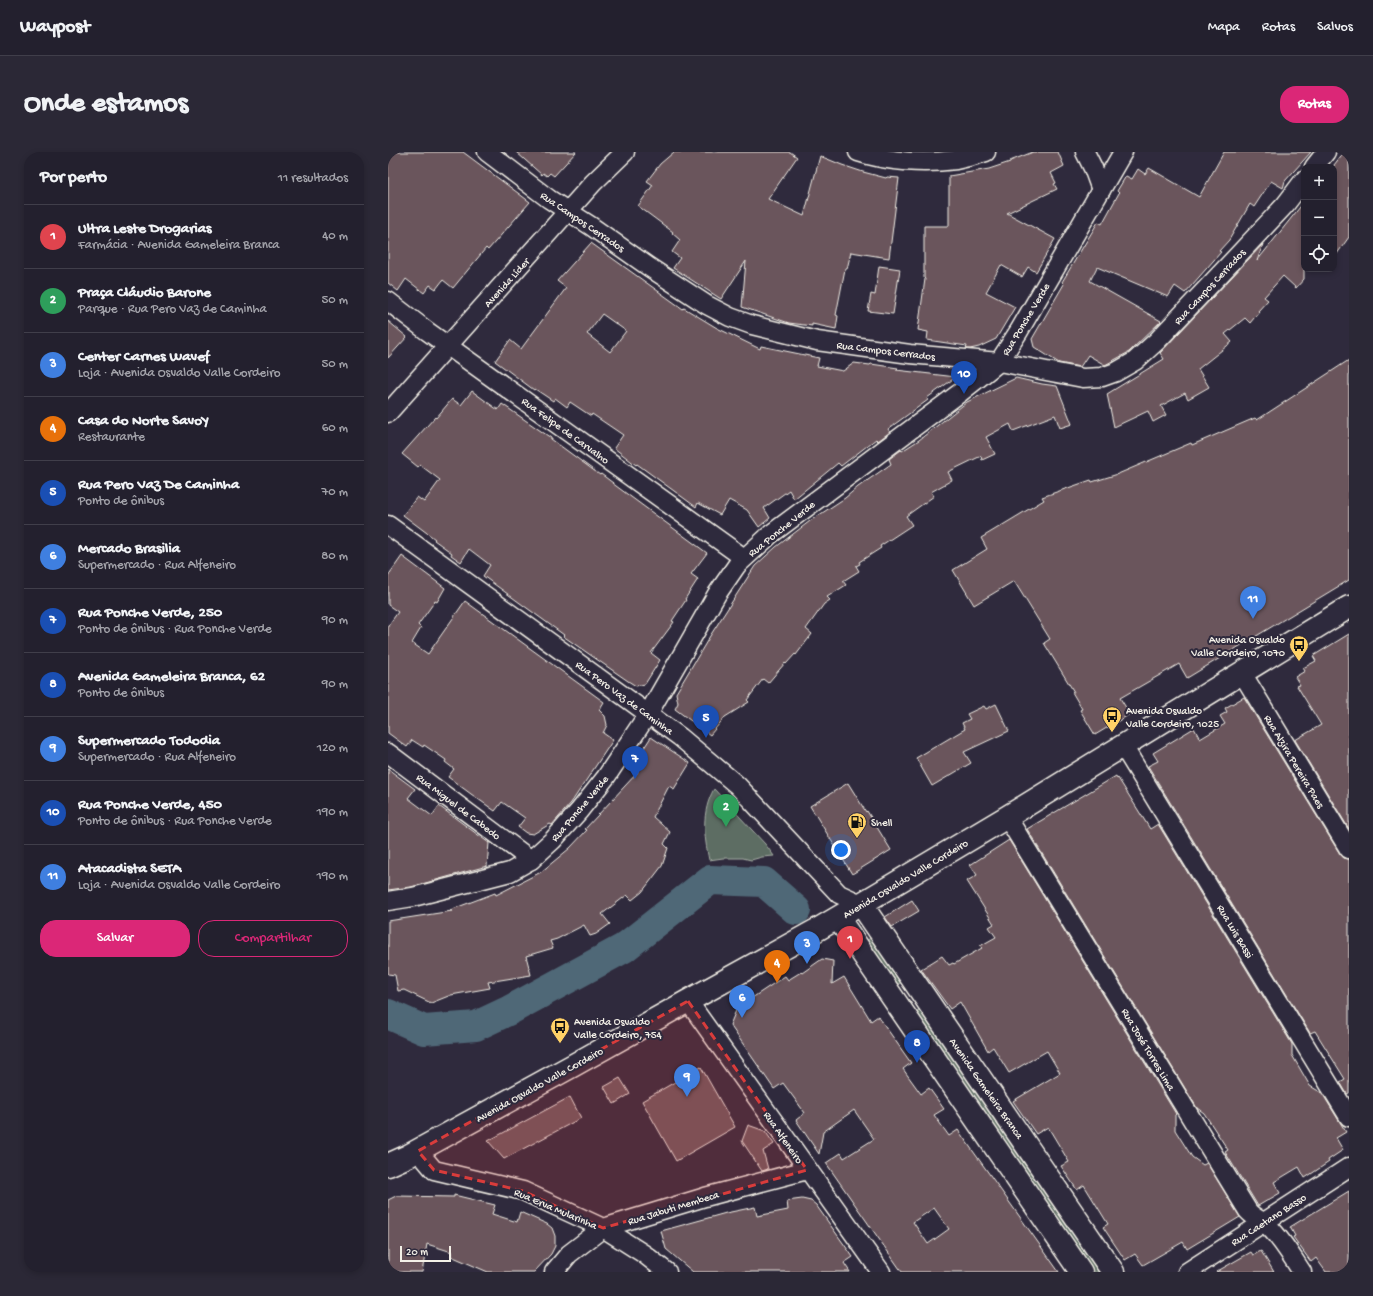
<!DOCTYPE html>
<html lang="pt">
<head>
<meta charset="utf-8">
<style>
	:root { --surface:#23202e; --page:#2b2836; --text:#f1f3f6; --muted:#a3a3aa; --line:#403e4a; --accent:#db2777 }
	body { margin:0; font-family:"Gochi Hand",sans-serif; background:var(--page); color:var(--text) }
	.controls { position:absolute; right:12px; top:12px; display:grid; overflow:hidden; border-radius:8px; box-shadow:0 2px 6px #0003 }
	.controls button { width:36px; height:36px; display:grid; place-items:center; padding:0; border:0; border-bottom:1px solid var(--line); background:var(--surface); color:var(--text); font:20px sans-serif }
	.scale { position:absolute; left:12px; bottom:10px; width:51px; box-sizing:border-box; padding-left:4px; border:2px solid #f4f1e8; border-top:0; font-size:11px; line-height:14px; white-space:nowrap; color:#f4f1e8; -webkit-text-stroke:3px #2f2a3d; paint-order:stroke }
	.you { position:absolute; left:453px; top:698px; width:14px; height:14px; margin:-10px; border:3px solid #fff; border-radius:50%; background:#1a73e8; box-shadow:0 0 0 6px #1a73e833 }
	.badge { display:grid; place-items:center; width:26px; height:26px; border-radius:50%; background:var(--accent); color:#fff; font-size:13px; font-weight:700 }
	.pin { position:absolute; translate:-50% -33px; filter:drop-shadow(0 1px 2px #0008) }
	.pin::after { content:''; position:absolute; top:21px; width:14px; height:12px; background:inherit; clip-path:polygon(0 0,100% 0,50% 100%) }
	.list { margin:0; padding:0; list-style:none }
	h2 { display:flex; justify-content:space-between; align-items:center; height:52px; margin:0; padding:0 16px; font-size:17px }
	h2 small { font-size:13px; font-weight:400; color:var(--muted) }
	.list li { display:grid; grid-template-columns:26px 1fr auto; gap:12px; align-items:center; box-sizing:border-box; height:64px; padding:0 16px; border-top:1px solid var(--line) }
	.list b { display:block; font-size:15px; white-space:nowrap }
	.list p { margin:0; font-size:13px; white-space:nowrap; color:var(--muted) }
	.list em { font-size:13px; font-style:normal; color:var(--muted) }
	.actions { display:flex; gap:8px; padding:12px 16px }
	.actions a { flex:1; padding:9px 0; border:1px solid var(--accent); border-radius:16px; text-align:center; font-size:14px; color:var(--accent) }
	.actions .main { background:var(--accent); color:#fff }
	.icon { flex:none; width:22px; height:22px; fill:none; stroke:currentColor; stroke-width:2; stroke-linecap:round; stroke-linejoin:round }
	.map { position:relative; flex:none; width:961px; height:1120px; overflow:hidden; border-radius:16px }
	header { display:flex; align-items:center; gap:24px; box-sizing:border-box; height:56px; padding:0 20px; background:var(--surface); border-bottom:1px solid var(--line) }
	header strong { font-size:19px }
	nav { display:flex; gap:22px; margin-inline-start:auto; font-size:14px }
	.intro { display:flex; align-items:center; justify-content:space-between; box-sizing:border-box; height:96px; padding:0 24px }
	h1 { margin:0; font-size:28px }
	.button { padding:10px 18px; border-radius:16px; background:var(--accent); color:#fff; font-size:14px; font-weight:700 }
	main { display:flex; gap:24px; padding:0 24px }
	aside { flex:1; background:var(--surface); border-radius:16px; box-shadow:0 2px 6px #0003 }
	.map>svg:first-child { display:block }
</style>
</head>
<body>
<header>
<strong>Waypost</strong>
<nav><a>Mapa</a><a>Rotas</a><a>Salvos</a></nav>
</header>
<div class="intro"><h1>Onde estamos</h1><a class="button">Rotas</a></div>
<main>
<aside>
<h2>Por perto<small>11 resultados</small></h2>
<ul class="list">
<li><span class="badge" style="background:#e0444e">1</span><div><b>Ultra Leste Drogarias</b><p>Farmácia · Avenida Gameleira Branca</p></div><em>40 m</em></li>
<li><span class="badge" style="background:#2e9e5b">2</span><div><b>Praça Cláudio Barone</b><p>Parque · Rua Pero Vaz de Caminha</p></div><em>50 m</em></li>
<li><span class="badge" style="background:#3f7fe0">3</span><div><b>Center Carnes Wavef</b><p>Loja · Avenida Osvaldo Valle Cordeiro</p></div><em>50 m</em></li>
<li><span class="badge" style="background:#e8710a">4</span><div><b>Casa do Norte SavoY</b><p>Restaurante</p></div><em>60 m</em></li>
<li><span class="badge" style="background:#1a4fb4">5</span><div><b>Rua Pero Vaz De Caminha</b><p>Ponto de ônibus</p></div><em>70 m</em></li>
<li><span class="badge" style="background:#3f7fe0">6</span><div><b>Mercado Brasilia</b><p>Supermercado · Rua Alfeneiro</p></div><em>80 m</em></li>
<li><span class="badge" style="background:#1a4fb4">7</span><div><b>Rua Ponche Verde, 250</b><p>Ponto de ônibus · Rua Ponche Verde</p></div><em>90 m</em></li>
<li><span class="badge" style="background:#1a4fb4">8</span><div><b>Avenida Gameleira Branca, 62</b><p>Ponto de ônibus</p></div><em>90 m</em></li>
<li><span class="badge" style="background:#3f7fe0">9</span><div><b>Supermercado Tododia</b><p>Supermercado · Rua Alfeneiro</p></div><em>120 m</em></li>
<li><span class="badge" style="background:#1a4fb4">10</span><div><b>Rua Ponche Verde, 450</b><p>Ponto de ônibus · Rua Ponche Verde</p></div><em>190 m</em></li>
<li><span class="badge" style="background:#3f7fe0">11</span><div><b>Atacadista SETA</b><p>Loja · Avenida Osvaldo Valle Cordeiro</p></div><em>190 m</em></li>
</ul>
<div class="actions"><a class="main">Salvar</a><a>Compartilhar</a></div>
</aside>
<div class="map">
<svg width="961" height="1120" viewBox="0 0 961 1120">
	<rect width="100%" height="100%" fill="#2f2a3d"/>
	<filter id="ink" filterUnits="userSpaceOnUse"><feTurbulence type="fractalNoise" baseFrequency=".025" numOctaves="2"/><feDisplacementMap in="SourceGraphic" scale="8" xChannelSelector="R" yChannelSelector="G"/><feConvolveMatrix kernelMatrix="1 2 1 2 8 2 1 2 1" color-interpolation-filters="sRGB"/></filter>
	<g filter="url(#ink)">
		<g fill="#5d6d64" stroke="#a8afa6">
			<path d="M326,637l51,55 9,12 -12,1 -11,3 -8,-2h-20l-14,2c-5,-24 -8,-48 5,-71z"/>
			<path d="M484,785l30,45 -6,3 -30,-44z"/>
			<path d="M533,857l180,263h-8l-178,-260z"/>
		</g>
		<g fill="none" stroke-linecap="round" stroke-linejoin="round">
			<path stroke="#4f6877" stroke-width="30" d="M0,862l36,16 52,-4 34,-16 114,-62 86,-68 54,2 32,28"/>
		</g>
		<g fill="#6b545c" stroke="#f4f1e8" fill-rule="evenodd">
			<path d="M0,0h75l67,50 -42,48 -2,-2 -33,40 -10,-8 -7,9 -6,-4 -6,8 -18,-14 -8,12 -10,-8z"/>
			<path d="M128,0h60l-22,24 -4,-3 -3,3 -4,-3 -1,2z"/>
			<path d="M286,0h116l7,5 -29,42 36,17 16,-60 22,9 21,7 23,6 1,-1 12,1 -10,80 -38,-6 -4,17h-2l-9,46 2,1 -2,13 -24,-5v2l-23,-3 -47,-16 4,-46 -25,38 -48,-31 7,-10 -8,-6 8,-12 -8,-7 1,-1 -35,-26 15,-21 -6,-4 13,-17z"/>
			<path d="M645,0h25l6,14 -13,7 5,10 -2,1 3,5 -50,24 48,26 -19,33 -8,-5 -6,10 -21,-12 -15,27 29,15 -19,32 -17,8 -9,2h-4l1,-3 -40,-6 1,-8 -10,-2 7,-51 -1,-1v-52h25v-50l40,-7 21,-7v-1z"/>
			<path d="M836,0h87l-26,29 -2,7 -12,-7 -17,26 -4,-3 -21,36 -10,11 2,1 -36,41 -10,-7 -7,11 -71,-30 -7,14 71,40 -32,31 -24,13 -17,-10 -8,12 -21,-4 -25,-16 -2,-8 32,-55 -2,-2 36,-60 4,2 17,-31 -2,-2 9,-15 6,3 6,-10 7,5 4,-6 50,29z"/>
			<path d="M956,0h5v85l-15,21v-93z"/>
			<path d="M916,50v77l-8,9 -13,-12 -19,21 4,3 -10,11 1,1 -9,11 -5,-5 -20,16 7,8 -34,27 11,18 -21,12 -3,-6 -24,13 5,9 -13,7 -5,-11 -34,16 -7,-33 57,-35 -4,-6 103,-109 -6,17z"/>
			<path d="M203,91l92,66 1,-1 33,20 43,21 1,-3 58,12 -2,8 26,5 11,-8 16,2 1,-1 27,4 -2,2 60,7 -29,21 1,2 -40,29 2,3 -12,9 -2,-2 -35,27 -3,-3 -44,36 -5,-9 -25,18 6,10 -11,9 -12,-17 -18,-10 -9,15 -22,-12 -2,4 -59,-43 -1,1 -22,-17 9,-13 -31,-21 -1,2 -21,-14 -3,5 -12,-9 -2,3 -18,-12 -1,1 -39,-29 15,-21 11,9 45,-61 -9,-7zM214,162l24,17 -16,21 -23,-18z"/>
			<path d="M491,114l21,3 -7,45 -25,-3 3,-17 4,1z"/>
			<path d="M0,169l19,16 -19,21z"/>
			<path d="M961,208v220l-162,98 -8,-14 -59,34 10,16 -35,21 -15,-25 2,-1 -10,-17h2l-30,-49 6,-4 -36,-58 -40,24 -21,-35 34,-21 -6,-11 63,-38 -2,-3 49,-17 1,2 26,-8 73,-31 1,2 63,-27 2,2z"/>
			<path d="M628,226l26,6 15,2 15,38 -12,4 -5,-13 -42,16 -3,-7 -24,13 9,17 -13,6 -1,-4 -33,16 4,8 -21,12 3,4 -28,20 6,9 -32,21 1,2 -22,14 1,2 -4,2 3,5 -16,10 3,4 -19,12 3,3 -6,4 -18,25 6,5 -16,21 -1,-1 -9,10 -1,-1 -17,20 -5,-4 -16,21 2,2 -24,15 -15,18 -35,-26 3,-6 -2,-10 34,-57 45,-70 21,-19 34,-26 35,-23 13,-11 33,-23 -2,-5 12,-9 1,1 17,-11 48,-38z"/>
			<path d="M84,239l26,19 4,-6 49,34v1l49,36 1,-1 12,9h-1l95,70 -16,21 7,5 -13,20 1,1 -14,21 2,1 -23,31 9,7 -15,24 -9,2 -8,-5 -65,-45 1,-1 -81,-59 7,-11 -21,-16 -8,13 -10,-7 1,-2 -18,-13 1,-1 -32,-24 14,-18 7,5 16,-22 -20,-15 -2,2 -16,-13 33,-37 1,1 16,-19 9,6z"/>
			<path d="M14,404l43,32 -8,14 -2,-1 -17,24 3,3 -9,15 16,11 37,-53 139,101 -5,8 6,6 2,9 -4,8 10,7 -42,63 -19,22 -2,-1 -17,10 -7,-1 -8,-6 7,-9 -23,-16 -7,9 -24,-17 -23,-17 6,-8 -9,-7 1,-2 -22,-15 -1,2 -11,-7 -5,7 -19,-14v-107l10,-14 -10,-7v-29z"/>
			<path d="M961,482v195l-54,-89 26,-15 -24,-39 3,-1 -5,-8 10,-6 -2,-3 13,-7 -3,-5z"/>
			<path d="M856,545l96,157 4,4 5,1v234l-2,1 -7,-12 5,-3 -30,-48 -5,2 -162,-267 10,-5 -5,-8 41,-25 6,11 25,-15 -5,-8 7,-4 -2,-4z"/>
			<path d="M608,552l13,27 -45,21 7,11 -39,23 -16,-28 49,-29 -3,-6 8,-4 -3,-5 17,-8 2,3z"/>
			<path d="M263,585l39,26 -16,26 -5,-3 -16,31 17,15 -6,12 4,4 -6,18 -20,26 -10,8 -5,-5 -25,19 8,10 -14,10 -6,2 -6,-11 -27,14 -7,2 3,7 -27,8 5,19 -43,7 2,6 -39,7 -20,8 -27,-13 -6,1 -3,-16 -7,-1v-53l64,-10 -2,-1 45,-17 1,2 45,-23 29,-24 17,-18 -2,-1 53,-57 -5,-7z"/>
			<path d="M0,617l27,20 -7,9 24,18 7,-10 50,37 -2,23 -76,21 -23,3z"/>
			<path d="M728,624l1,3 1,-1 32,51 8,-5 134,220v11l18,31 12,7 24,39 -10,6 7,12 -15,10 1,2 -24,16 -6,-11 -25,15 6,11 -22,13 -33,-54 3,-2 -24,-37 -7,-5 -170,-279z"/>
			<path d="M460,631l18,29 1,-1 24,39 -39,24 -42,-68z"/>
			<path d="M621,688l167,274 -1,1v15l17,27 11,8 4,-2 33,54 -53,32 -4,-7 -40,23 -8,-11 -10,6 -22,-33 5,-3 -24,-39 -7,5 -16,-24 8,-4 -21,-35 -12,7 -23,-33 47,-28 -13,-22 -38,22 -16,-26 -5,4 -28,-49 -10,7 -29,-40 21,-13 7,9 4,-2 1,1 28,-16 -2,-2 16,-9 -7,-10 5,-3 -27,-43 10,-6 -7,-10z"/>
			<path d="M524,748l7,11 -27,16 -7,-10z"/>
			<path d="M434,807l11,2 -1,23 12,-7 27,44 7,-5 33,47 -8,6 18,25 8,-6 15,21 -10,6 15,21 9,-6 101,142h-157l-76,-109 15,-10 3,5 30,-19 -20,-29 -31,22 -4,22 -23,-34 9,-7 -22,-30 -9,6 -44,-64 7,-17 48,-32 3,4 13,-8 1,1zM546,1056l15,21 -21,15 -15,-22z"/>
			<path d="M313,915l34,60 -59,34 -34,-60z"/>
			<path d="M232,926l10,16 -16,10 -10,-17z"/>
			<path d="M182,945l11,21 -77,41 -16,-18z"/>
			<path d="M360,973l17,6 9,13 -11,7 5,18 -6,2 -20,-30z"/>
			<path d="M961,1039v81h-23l-10,-14 -5,4 -18,-25 2,-1 -5,-9z"/>
			<path d="M66,1043l41,10 -3,9 25,8 3,-10 27,12 5,4 3,8v10l-4,8 -17,18h-46l-37,-16 1,-4 -25,-8 -5,28h-34v-72l8,-4 58,1z"/>
			<path d="M414,1047l9,2 5,4 37,52 -9,6 6,9h-157l-27,-23 -5,-18 65,-18 29,-6 2,9 31,-6 -1,-9z"/>
			<path d="M873,1099l13,21h-58l35,-20 2,3z"/>
		</g>
		<g fill="none" stroke-linecap="round" stroke-linejoin="round">
			<defs>
				<g id="minor">
					<path d="M99,0l62,47 42,27 58,41 58,38 23,12 22,8 65,16 93,13 89,8 84,16 19,-1 14,-5 19,-11 22,-20 68,-72 60,-64 19,-25"/>
					<path d="M470,0c30,10 66,12 98,8 10,-2 21,-5 30,-8"/>
					<path d="M697,0l8,16 8,22"/>
					<path d="M926,15l12,-15"/>
					<path d="M0,149l39,30 317,227"/>
					<path d="M0,261l205,-230 32,-31"/>
					<path d="M0,373l292,212 57,48 102,109 22,10"/>
					<path d="M854,521l107,176"/>
					<path d="M735,594l226,371"/>
					<path d="M0,601l143,107"/>
					<path d="M619,665l241,394c6,7 15,10 22,17 13,13 22,29 32,44"/>
					<path d="M0,749l25,-4 97,-25 21,-12 22,-20 26,-29 27,-34 42,-63 69,-120 20,-29 34,-31 190,-142 38,-30 20,-31 104,-179"/>
					<path d="M300,849l193,271"/>
					<path d="M30,999l16,19 89,21 80,37 41,26 23,18"/>
					<path d="M166,1120l15,-18 34,-26 102,-31 102,-27"/>
					<path d="M799,1120l162,-105"/>
				</g>
				<path id="tertiary" d="M473,752l146,-87 342,-210"/>
				<g id="secondary">
					<path d="M450,766l243,354"/>
					<path d="M0,1013l20,-9 164,-90 116,-65 127,-70 46,-27 252,368"/>
				</g>
			</defs>
			<use href="#minor" stroke="#f4f1e8" stroke-width="21"/>
			<use href="#tertiary" stroke="#f4f1e8" stroke-width="25"/>
			<use href="#secondary" stroke="#f4f1e8" stroke-width="25"/>
			<use href="#minor" stroke="#2f2a3d" stroke-width="18"/>
			<use href="#tertiary" stroke="#2f2a3d" stroke-width="22"/>
			<use href="#secondary" stroke="#2f2a3d" stroke-width="22"/>
		</g>
	</g>
	<path fill="#d93c3b" fill-opacity="0.2" stroke="#d93c3b" stroke-width="3" stroke-dasharray="8 5" stroke-linejoin="round" d="M300,849l119,169 -204,58 -80,-37 -89,-21 -16,-19z"/>
	<defs>
		<symbol id="bus-pin" viewBox="-11 -11 22 30"><path d="M0 17L-7.5 6A9.5 9.5 0 1 1 7.5 6Z" fill="#ffd166" stroke="#2f2a3d"/><path d="M-5-6H5V4H4V6H2V4H-2V6H-4V4H-5ZM-3.5-4V0h7V-4ZM-3.5 1.2v1.5H-2V1.2ZM2 1.2v1.5H3.5V1.2Z" fill="#111"/></symbol>
		<symbol id="fuel-pin" viewBox="-11 -11 22 30"><path d="M0 17L-7.5 6A9.5 9.5 0 1 1 7.5 6Z" fill="#ffd166" stroke="#2f2a3d"/><path d="M-5.5-6h7V0h2V4h1.3V-2.5L3-4.5l.8-.8L6-3V5H2.5V1h-1V6h-7ZM-4.2-4.7v3.2H.2V-4.7Z" fill="#111"/></symbol>
	</defs>
	<g fill-rule="evenodd">
		<use href="#bus-pin" x="900" y="482" width="22" height="30"/>
		<use href="#bus-pin" x="713" y="553" width="22" height="30"/>
		<use href="#fuel-pin" x="458" y="659" width="22" height="30"/>
		<use href="#bus-pin" x="161" y="864" width="22" height="30"/>
	</g>
	<g text-anchor="middle" stroke-width="4" stroke-linejoin="round" paint-order="stroke">
		<g font-size="11" fill="#f4f1e8" stroke="#2f2a3d">
			<text transform="translate(195 69) rotate(34)" y="4">Rua Campos Cerrados</text>
			<text transform="translate(118 130) rotate(-48)" y="4">Avenida Líder</text>
			<text transform="translate(821 134) rotate(-47)" y="4">Rua Campos Cerrados</text>
			<text transform="translate(637 167) rotate(-59)" y="4">Rua Ponche Verde</text>
			<text transform="translate(498 198) rotate(7)" y="4">Rua Campos Cerrados</text>
			<text transform="translate(178 278) rotate(36)" y="4">Rua Felipe de Carvalho</text>
			<text transform="translate(393 376) rotate(-39)" y="4">Rua Ponche Verde</text>
			<text transform="translate(237 545) rotate(36)" y="4">Rua Pero Vaz de Caminha</text>
			<text transform="translate(907 609) rotate(59)" y="4">Rua Alzira Pereira Paes</text>
			<text transform="translate(71 654) rotate(37)" y="4">Rua Miguel de Cabedo</text>
			<text transform="translate(191 656) rotate(-50)" y="4">Rua Ponche Verde</text>
			<text transform="translate(517 726) rotate(-31)" y="4">Avenida Osvaldo Valle Cordeiro</text>
			<text transform="translate(848 779) rotate(59)" y="4">Rua Luis Bassi</text>
			<text transform="translate(761 897) rotate(59)" y="4">Rua José Torres Lima</text>
			<text transform="translate(151 932) rotate(-29)" y="4">Avenida Osvaldo Valle Cordeiro</text>
			<text transform="translate(599 936) rotate(55)" y="4">Avenida Gameleira Branca</text>
			<text transform="translate(396 985) rotate(55)" y="4">Rua Alfeneiro</text>
			<text transform="translate(285 1055) rotate(-17)" y="4">Rua Jabuti Membeca</text>
			<text transform="translate(168 1056) rotate(23)" y="4">Rua Erva Mularinha</text>
			<text transform="translate(880 1067) rotate(-33)" y="4">Rua Caetano Basso</text>
		</g>
		<g font-size="11" fill="#f4f1e8" stroke="#2f2a3d" text-anchor="start">
			<text x="897" y="491" text-anchor="end">Avenida Osvaldo<tspan x="897" dy="13">Valle Cordeiro, 1070</tspan></text>
			<text x="738" y="562">Avenida Osvaldo<tspan x="738" dy="13">Valle Cordeiro, 1025</tspan></text>
			<text x="483" y="674">Shell</text>
			<text x="186" y="873">Avenida Osvaldo<tspan x="186" dy="13">Valle Cordeiro, 754</tspan></text>
		</g>
	</g>
</svg>
<div class="controls">
<button>+</button>
<button>−</button>
<button><svg class="icon" aria-label="locate" viewBox="0 0 24 24"><circle cx="12" cy="12" r="6"/><path d="M12 2v4M12 18v4M2 12h4M18 12h4"/></svg></button>
</div>
<div class="scale">20 m</div>
<div class="you"></div>
<div class="pin badge" style="left:462px;top:807px;background:#e0444e">1</div>
<div class="pin badge" style="left:338px;top:675px;background:#2e9e5b">2</div>
<div class="pin badge" style="left:419px;top:812px;background:#3f7fe0">3</div>
<div class="pin badge" style="left:389px;top:831px;background:#e8710a">4</div>
<div class="pin badge" style="left:318px;top:586px;background:#1a4fb4">5</div>
<div class="pin badge" style="left:354px;top:866px;background:#3f7fe0">6</div>
<div class="pin badge" style="left:247px;top:627px;background:#1a4fb4">7</div>
<div class="pin badge" style="left:529px;top:911px;background:#1a4fb4">8</div>
<div class="pin badge" style="left:299px;top:945px;background:#3f7fe0">9</div>
<div class="pin badge" style="left:576px;top:242px;background:#1a4fb4">10</div>
<div class="pin badge" style="left:865px;top:467px;background:#3f7fe0">11</div>
</div>
</main>
</body>
</html>
